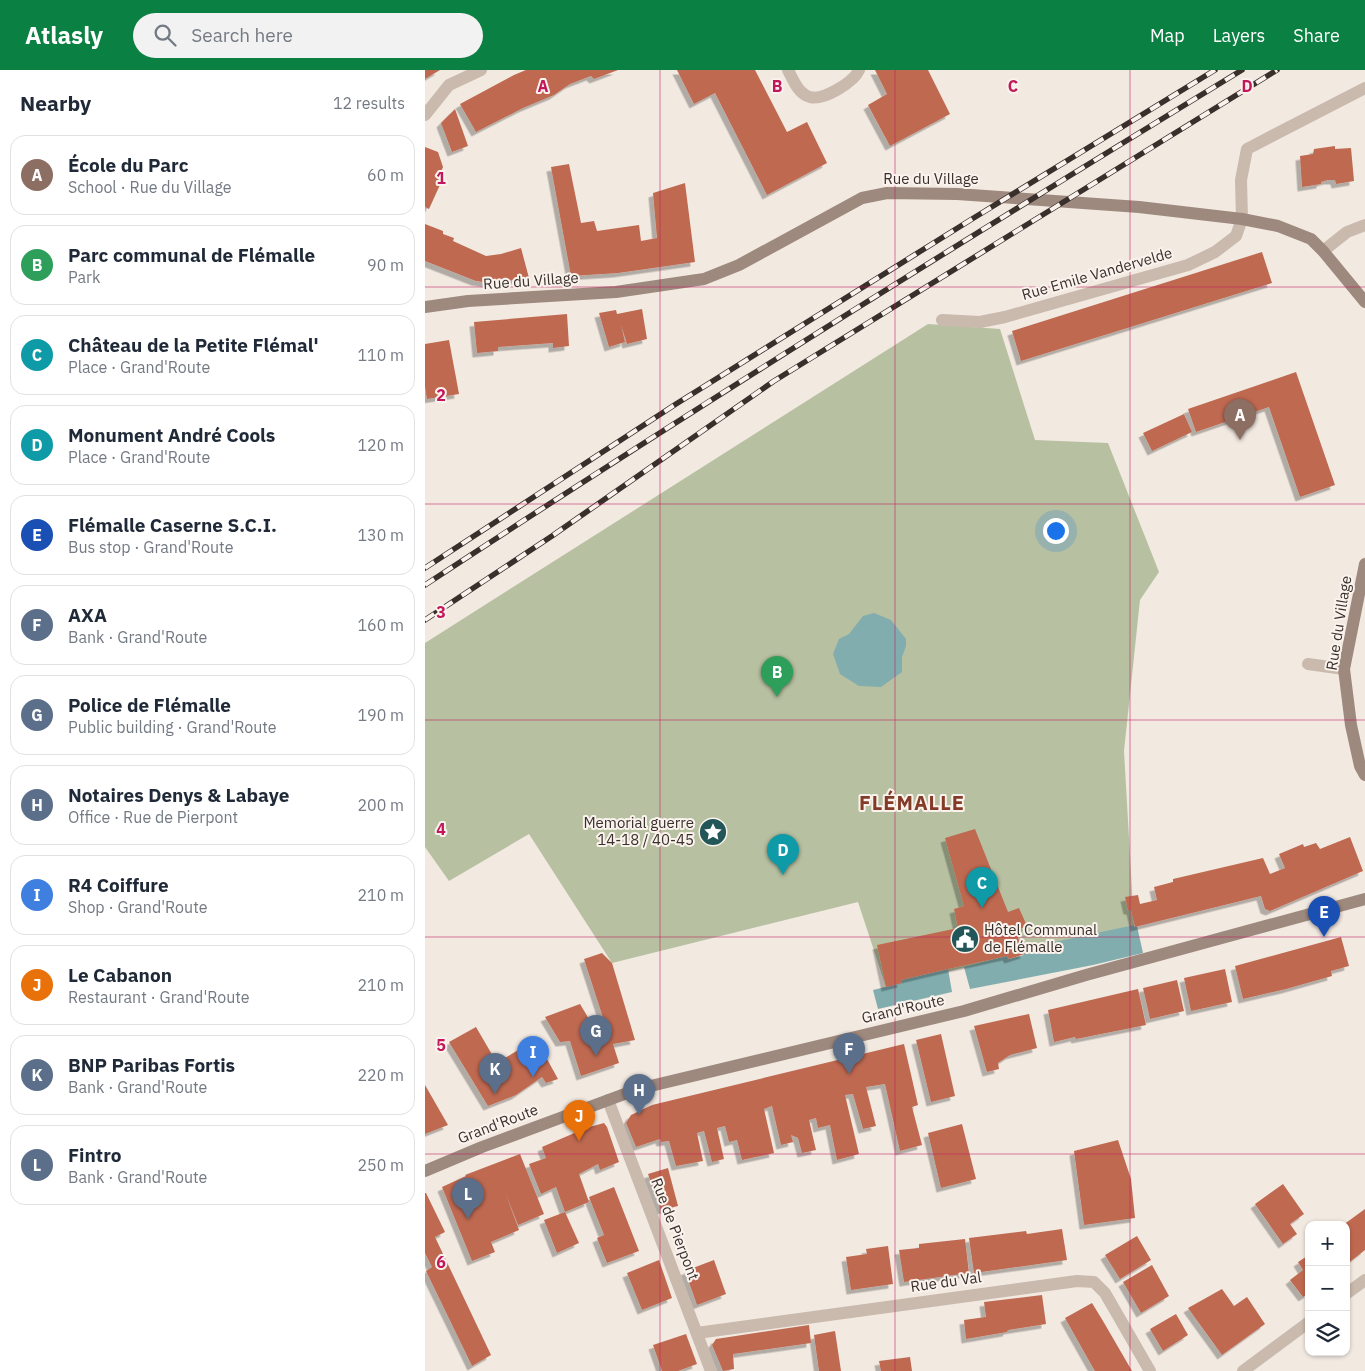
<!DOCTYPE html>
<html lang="en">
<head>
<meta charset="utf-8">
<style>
	:root { --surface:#fff; --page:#f2f2f3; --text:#1f2937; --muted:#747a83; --line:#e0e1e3; --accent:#0b8043 }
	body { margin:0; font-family:"IBM Plex Sans",sans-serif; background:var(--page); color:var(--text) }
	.controls { position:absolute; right:15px; bottom:15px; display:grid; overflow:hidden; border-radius:10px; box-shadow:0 1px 4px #0004 }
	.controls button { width:45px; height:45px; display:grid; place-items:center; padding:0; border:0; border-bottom:1px solid var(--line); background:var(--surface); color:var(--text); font:25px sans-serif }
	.you { position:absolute; left:630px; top:460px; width:18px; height:18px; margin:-12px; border:4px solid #fff; border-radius:50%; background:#1a73e8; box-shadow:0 0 0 8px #1a73e833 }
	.badge { display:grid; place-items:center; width:32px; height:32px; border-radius:50%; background:var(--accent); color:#fff; font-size:16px; font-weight:700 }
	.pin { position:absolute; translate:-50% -41px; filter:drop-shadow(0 1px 2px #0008) }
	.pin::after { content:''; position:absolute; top:26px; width:18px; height:15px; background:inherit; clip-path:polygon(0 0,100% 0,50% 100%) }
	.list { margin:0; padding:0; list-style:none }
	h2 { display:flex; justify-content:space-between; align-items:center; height:65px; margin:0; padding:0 20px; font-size:21px }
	h2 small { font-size:16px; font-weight:400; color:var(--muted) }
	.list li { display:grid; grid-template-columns:32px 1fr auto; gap:15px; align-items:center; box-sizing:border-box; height:80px; margin:0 10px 10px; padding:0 10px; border:1px solid var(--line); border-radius:15px }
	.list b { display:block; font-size:19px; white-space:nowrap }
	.list p { margin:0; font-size:16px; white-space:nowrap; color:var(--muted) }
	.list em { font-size:16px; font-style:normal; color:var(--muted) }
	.icon { flex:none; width:28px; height:28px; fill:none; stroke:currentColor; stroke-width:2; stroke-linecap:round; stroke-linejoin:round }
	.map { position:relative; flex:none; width:940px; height:1301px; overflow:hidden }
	header { display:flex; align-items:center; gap:30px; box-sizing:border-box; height:70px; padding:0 25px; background:var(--accent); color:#fff }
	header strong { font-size:24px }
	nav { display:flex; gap:28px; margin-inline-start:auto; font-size:18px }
	.search { width:350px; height:45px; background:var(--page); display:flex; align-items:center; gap:12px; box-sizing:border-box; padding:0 18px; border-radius:28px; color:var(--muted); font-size:19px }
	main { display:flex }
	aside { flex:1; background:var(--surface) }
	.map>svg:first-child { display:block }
</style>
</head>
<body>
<header>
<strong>Atlasly</strong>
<div class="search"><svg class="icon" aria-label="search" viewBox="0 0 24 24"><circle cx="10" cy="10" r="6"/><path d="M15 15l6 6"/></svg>Search here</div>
<nav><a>Map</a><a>Layers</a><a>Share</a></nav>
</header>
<main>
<aside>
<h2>Nearby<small>12 results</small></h2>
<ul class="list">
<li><span class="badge" style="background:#8d6e63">A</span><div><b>École du Parc</b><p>School · Rue du Village</p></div><em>60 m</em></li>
<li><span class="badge" style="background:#2e9e5b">B</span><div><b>Parc communal de Flémalle</b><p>Park</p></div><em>90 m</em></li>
<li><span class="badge" style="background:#0f9aa8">C</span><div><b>Château de la Petite Flémal'</b><p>Place · Grand'Route</p></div><em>110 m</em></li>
<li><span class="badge" style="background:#0f9aa8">D</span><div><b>Monument André Cools</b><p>Place · Grand'Route</p></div><em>120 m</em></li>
<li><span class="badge" style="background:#1a4fb4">E</span><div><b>Flémalle Caserne S.C.I.</b><p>Bus stop · Grand'Route</p></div><em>130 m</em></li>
<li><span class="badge" style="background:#5c6f8a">F</span><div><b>AXA</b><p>Bank · Grand'Route</p></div><em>160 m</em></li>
<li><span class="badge" style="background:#5c6f8a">G</span><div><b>Police de Flémalle</b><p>Public building · Grand'Route</p></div><em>190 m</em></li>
<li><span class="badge" style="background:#5c6f8a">H</span><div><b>Notaires Denys &amp; Labaye</b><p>Office · Rue de Pierpont</p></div><em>200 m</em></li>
<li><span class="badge" style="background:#3f7fe0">I</span><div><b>R4 Coiffure</b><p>Shop · Grand'Route</p></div><em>210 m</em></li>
<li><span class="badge" style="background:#e8710a">J</span><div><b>Le Cabanon</b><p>Restaurant · Grand'Route</p></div><em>210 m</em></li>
<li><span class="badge" style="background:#5c6f8a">K</span><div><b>BNP Paribas Fortis</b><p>Bank · Grand'Route</p></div><em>220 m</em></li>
<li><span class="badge" style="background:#5c6f8a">L</span><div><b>Fintro</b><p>Bank · Grand'Route</p></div><em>250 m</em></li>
</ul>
</aside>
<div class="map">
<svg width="940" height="1301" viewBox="0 0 940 1301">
	<defs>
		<filter id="shadow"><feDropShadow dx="-4.5" dy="4.5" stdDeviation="0" flood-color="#0004"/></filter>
	</defs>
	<rect width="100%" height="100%" fill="#f2e9e1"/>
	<path fill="#b7c1a1" d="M503,254l72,5 35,111 73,3 51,129 -19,28 -16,151 10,174 -248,62 -28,-85 -246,61 -83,-129 -80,47 -24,-34v-204z"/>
	<g fill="#81adae">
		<path d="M449,543l17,7 15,19v7l-4,11v15l-21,15 -22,-1 -19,-12 -7,-20 6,-15 10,-5 14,-18z"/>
		<path d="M709,855l1,2 2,-1 6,27 -50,12 -123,24 -6,-22 43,-11 2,3 15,-4 -1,-4 27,-8z"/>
		<path d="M523,899l4,23 -74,17 -5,-19 28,-7v-3z"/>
	</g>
	<g fill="#bf6951" filter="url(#shadow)">
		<path d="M0,0h15l-15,9z"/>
		<path d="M101,0h92l-24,9 -3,-3 -21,8 -16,11 -31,13 -47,24 -16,-28 54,-29z"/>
		<path d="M252,0h78l32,62 20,-10 20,41 -60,32 -52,-102 -21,11z"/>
		<path d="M450,0h53l22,44 -60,32 -22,-41 19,-11z"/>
		<path d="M30,39l13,37 -16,6 -11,-29z"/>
		<path d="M910,76v3l16,-1 3,33 -18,3 -1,-4h-7l-7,2v2l-19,3 -2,-31 13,-2 1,-5z"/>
		<path d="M0,77l13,5 5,15 -3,7 4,2 -15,33 -4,-2z"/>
		<path d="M144,94l12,59 13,-2 3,10 42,-6 2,16 16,-3 -4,-45 32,-10 10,79 -77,11 -47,3 -20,-109z"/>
		<path d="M0,154l18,7v3l11,4 -1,3 33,15 15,-2 20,-6 8,30 -38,5 -15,-2 -51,-20z"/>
		<path d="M837,182l10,31 -251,78 -9,-30z"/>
		<path d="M217,239l5,30 -20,5 -6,-19 4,17 -16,5 -10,-34 17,-3 1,4z"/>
		<path d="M142,244l2,32 -16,2v-5l-55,4v4l-21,2 -3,-31z"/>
		<path d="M24,270l10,54 -32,5 -2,-12v-43z"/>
		<path d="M871,302l39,113 -35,12 -31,-90 -73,25 -8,-23z"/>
		<path d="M759,344l8,18 -40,19 -9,-18z"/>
		<path d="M550,759l33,83 11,-4 8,18 -12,5 10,23 -16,5 -2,-3 -59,13 -47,11 1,3 -16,4 -9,-42 81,-17 -4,-19 10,-3 -19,-68z"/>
		<path d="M925,767l13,34 -93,40 -5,-2 -4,-13 -126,31 -4,-17h-3l-3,-13 13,-2 2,9 17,-4 -3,-13 19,-5v-3l90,-21 7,16 15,-6 -6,-14 24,-10 1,3 12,-4 4,6z"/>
		<path d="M916,867l8,29 -18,5 1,5 -46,13 -43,10 -8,-33z"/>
		<path d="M177,883l10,10 23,77 -22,4 6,19 -38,13 -11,-35 -10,1 -15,-25 35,-13 15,25 12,1 -23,-71z"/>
		<path d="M800,899l7,33 -41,9 -7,-33z"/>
		<path d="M752,910l7,31 -34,8 -7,-31z"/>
		<path d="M713,919l8,36 -70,14 -1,-2 -21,5 -6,-32z"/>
		<path d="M604,944l8,34 -27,7 -12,8 1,6 -12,3 -13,-46z"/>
		<path d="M51,957l21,36 39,-24 22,40 -12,4 -4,-6 -26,18 -28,11 -39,-64z"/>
		<path d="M516,964l14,62 -24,6 -15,-62z"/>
		<path d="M479,974l14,61 -6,2 10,38 -22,6 -15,-67 -19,3 10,39 -13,3 -10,-35 -8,1 14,59 -22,6 -7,-35 -12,3 -2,-10 -7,2 7,30 -14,3 -4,-15 -7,-3 2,7 -12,3 -9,-39 -8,3 10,44 -32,7 -5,-20 -8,2 -4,-16 -8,2 7,31 -12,3 -8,-31 -7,2 6,28 -27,5 -7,-25 -8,1 -1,-3 -24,8 -10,-24 5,-8 21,-10z"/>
		<path d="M0,1015l23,40 -23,9z"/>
		<path d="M179,1053l3,4 12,35 -19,8 -2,-6 -19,10 10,28 -24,10 -9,-25 -15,7 -12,-30 17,-6 -4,-11 44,-19z"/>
		<path d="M537,1054l14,55 -35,9 -13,-55z"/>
		<path d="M693,1070l13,39 4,39 -51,7 -10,-74z"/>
		<path d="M95,1084l24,60 -26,11 -13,-33 14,38 -28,12 4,10 -23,9 -30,-74 24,-11 -1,-1z"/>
		<path d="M243,1098l10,38 -17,4 -13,-36z"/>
		<path d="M858,1114l21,30 -14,10 7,10 -14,10 -28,-40z"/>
		<path d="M189,1117l25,64 -32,12 -10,-25 7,-3 -15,-38z"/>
		<path d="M0,1123h1l19,39 -10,5 56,118 -19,11 -46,-95 6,-4 -7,-14z"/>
		<path d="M940,1139v41l-18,14 -1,-39h-3z"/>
		<path d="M140,1142l14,31 -22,10 -13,-33z"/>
		<path d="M637,1159l5,31 -93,13 -5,-35 57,-7 1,3z"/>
		<path d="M712,1166l14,24 -31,19 -15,-24z"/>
		<path d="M540,1169l4,34 -65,9 -5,-32 20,-2v-4z"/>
		<path d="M463,1176l5,38 -42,6 -5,-33 21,-3 -1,-5z"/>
		<path d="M884,1185v38l-6,4 -13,-17 13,-10 -5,-8z"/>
		<path d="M234,1190l13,38 -30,12 -15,-37z"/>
		<path d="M289,1190l12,34 -29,11 -12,-34z"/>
		<path d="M727,1195l17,31 -28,17 -18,-31z"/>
		<path d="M797,1219l12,17 13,-9 18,27 -43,31 -34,-47z"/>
		<path d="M617,1225l4,29 -38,6 -1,2 -41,7 -2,-19 22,-3 -2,-15z"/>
		<path d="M667,1233l11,18 29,50h-37l-3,-5 -27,-48z"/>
		<path d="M751,1244l12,21 -25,16 -13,-22z"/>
		<path d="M384,1255l2,18 -78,11 1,15 -11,2 -11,-26 4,-6z"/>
		<path d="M410,1261l6,40h-22l-5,-36z"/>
		<path d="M261,1264l11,30 -19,7h-16l-9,-26z"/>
		<path d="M485,1287l2,14h-31l-2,-10z"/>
	</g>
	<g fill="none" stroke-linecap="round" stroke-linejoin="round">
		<g stroke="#cab9ad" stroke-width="12">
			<path d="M363,0c5,9 10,24 22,27 13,4 44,-15 49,-27"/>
			<path d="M883,594l36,5"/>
		</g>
		<g stroke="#cab9ad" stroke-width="12">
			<path d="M0,45l24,-30 32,-15"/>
			<path d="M898,181l24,-19 18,-7"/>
			<path d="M517,250l38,2 25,-5 183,-52 27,-13 21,-16 6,-17 -1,-39 6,-31 118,-61"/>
			<path d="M183,1030l103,271"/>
			<path d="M921,1224l19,-14"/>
			<path d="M272,1263l380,-52 17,1 11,11 45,78"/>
			<path d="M818,1301l66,-49"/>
		</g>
		<g stroke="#9e897e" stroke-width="12">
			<path d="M0,237l43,-6 148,-9 88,-13 35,-14 123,-67 25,-5 70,1 182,13 103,12 36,7 33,13 12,12 42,51"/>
			<path d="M940,494l-21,105 7,56 9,41 5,9"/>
			<path d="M0,1101l57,-24 156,-58 326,-78 122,-36 279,-76"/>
		</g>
		<defs>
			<g id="rail">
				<path d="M0,498l251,-164 296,-185 243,-149"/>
				<path d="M0,515c269,-177 542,-347 817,-515"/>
				<path d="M0,550l127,-84 222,-155 503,-311"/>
			</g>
		</defs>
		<use href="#rail" stroke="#392f2b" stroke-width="5.5"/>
		<use href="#rail" stroke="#faf3ed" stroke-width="4" stroke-dasharray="11" stroke-linecap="butt"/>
	</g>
	<path fill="none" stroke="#c2185b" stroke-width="1" stroke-opacity="0.55" d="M235,0v1301M470,0v1301M705,0v1301M0,217h940M0,434h940M0,650h940M0,867h940M0,1084h940"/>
	<defs>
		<symbol id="sight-disc" viewBox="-11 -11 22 22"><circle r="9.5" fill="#225658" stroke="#faf3ed"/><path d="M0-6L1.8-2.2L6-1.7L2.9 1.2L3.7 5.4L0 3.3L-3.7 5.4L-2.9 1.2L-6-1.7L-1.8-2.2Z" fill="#fff"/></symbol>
		<symbol id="civic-disc" viewBox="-11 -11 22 22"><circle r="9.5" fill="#225658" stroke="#faf3ed"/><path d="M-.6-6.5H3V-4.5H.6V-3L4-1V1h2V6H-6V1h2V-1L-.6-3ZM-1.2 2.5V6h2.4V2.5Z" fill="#fff"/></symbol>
	</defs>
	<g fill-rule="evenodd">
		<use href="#sight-disc" x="272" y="746" width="32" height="32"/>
		<use href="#civic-disc" x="524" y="853" width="32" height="32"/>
	</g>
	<g text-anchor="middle" stroke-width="4" stroke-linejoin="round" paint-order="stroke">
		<g font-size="15" fill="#392f2b" stroke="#faf3ed">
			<text x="506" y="114">Rue du Village</text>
			<text transform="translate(672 204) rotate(-16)" y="5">Rue Emile Vandervelde</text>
			<text transform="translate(106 211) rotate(-4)" y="5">Rue du Village</text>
			<text transform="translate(914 553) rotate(-81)" y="5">Rue du Village</text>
			<text transform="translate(478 939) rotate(-13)" y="5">Grand'Route</text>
			<text transform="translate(73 1054) rotate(-21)" y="5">Grand'Route</text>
			<text transform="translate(250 1159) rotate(69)" y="5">Rue de Pierpont</text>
			<text transform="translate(521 1212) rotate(-8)" y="5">Rue du Val</text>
		</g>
		<g font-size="15" fill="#392f2b" stroke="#faf3ed" text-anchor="end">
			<text x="269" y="758">Memorial guerre<tspan x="269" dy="17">14-18 / 40-45</tspan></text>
			<text x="559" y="865" text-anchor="start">Hôtel Communal<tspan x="559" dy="17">de Flémalle</tspan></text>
		</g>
		<g font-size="20" font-weight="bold" letter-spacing="1" fill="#833b28" stroke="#faf3ed">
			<text x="487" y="740">FLÉMALLE</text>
		</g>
	</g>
	<g font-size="16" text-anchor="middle" font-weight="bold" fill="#c2185b" stroke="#faf3ed" stroke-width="4" stroke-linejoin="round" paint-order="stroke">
		<text x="118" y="22">A</text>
		<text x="352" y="22">B</text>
		<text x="588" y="22">C</text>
		<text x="822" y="22">D</text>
		<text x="16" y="114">1</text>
		<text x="16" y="331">2</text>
		<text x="16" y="548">3</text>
		<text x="16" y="765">4</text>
		<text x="16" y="981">5</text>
		<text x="16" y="1198">6</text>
	</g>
</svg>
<div class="controls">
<button>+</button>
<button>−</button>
<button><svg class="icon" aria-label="layers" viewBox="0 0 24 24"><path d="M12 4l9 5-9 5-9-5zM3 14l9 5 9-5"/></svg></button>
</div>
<div class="you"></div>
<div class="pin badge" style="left:815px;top:370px;background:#8d6e63">A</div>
<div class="pin badge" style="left:352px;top:627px;background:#2e9e5b">B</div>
<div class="pin badge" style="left:557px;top:838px;background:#0f9aa8">C</div>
<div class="pin badge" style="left:358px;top:805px;background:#0f9aa8">D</div>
<div class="pin badge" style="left:899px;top:867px;background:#1a4fb4">E</div>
<div class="pin badge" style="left:424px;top:1004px;background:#5c6f8a">F</div>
<div class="pin badge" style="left:171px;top:986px;background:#5c6f8a">G</div>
<div class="pin badge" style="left:214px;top:1045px;background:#5c6f8a">H</div>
<div class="pin badge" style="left:108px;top:1007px;background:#3f7fe0">I</div>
<div class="pin badge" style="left:154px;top:1071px;background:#e8710a">J</div>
<div class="pin badge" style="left:70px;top:1024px;background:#5c6f8a">K</div>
<div class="pin badge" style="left:43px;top:1149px;background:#5c6f8a">L</div>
</div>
</main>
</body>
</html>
